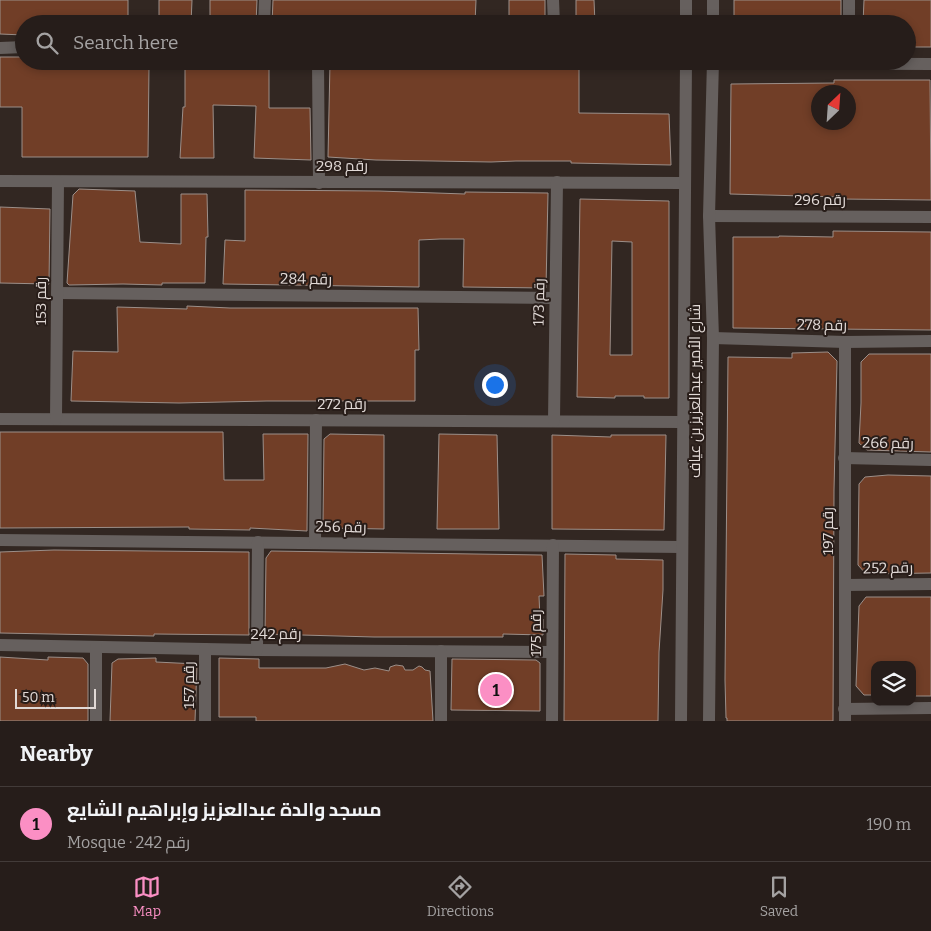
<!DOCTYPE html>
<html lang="en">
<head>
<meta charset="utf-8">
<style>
	:root { --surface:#261d1a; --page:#2e2623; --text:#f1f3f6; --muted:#a4a2a2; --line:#423b39; --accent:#fb8fc4 }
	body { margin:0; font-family:Bitter,Cairo,serif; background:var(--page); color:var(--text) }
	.controls { position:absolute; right:15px; bottom:15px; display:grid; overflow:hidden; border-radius:10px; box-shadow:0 2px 8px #0003 }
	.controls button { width:45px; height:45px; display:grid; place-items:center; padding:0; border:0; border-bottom:1px solid var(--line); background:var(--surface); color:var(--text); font:25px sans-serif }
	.compass { position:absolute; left:811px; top:85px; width:45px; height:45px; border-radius:50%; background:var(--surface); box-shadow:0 2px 8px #0003; rotate:25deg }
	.scale { position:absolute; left:15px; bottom:12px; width:81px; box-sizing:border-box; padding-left:5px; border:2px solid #e1d9d6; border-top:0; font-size:14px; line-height:18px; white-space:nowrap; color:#e1d9d6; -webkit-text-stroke:4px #281d19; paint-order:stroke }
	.you { position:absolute; left:494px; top:384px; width:18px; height:18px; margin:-12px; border:4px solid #fff; border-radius:50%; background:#1a73e8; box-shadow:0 0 0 8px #1a73e833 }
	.badge { display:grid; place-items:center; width:32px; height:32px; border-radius:50%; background:var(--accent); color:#111; font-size:16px; font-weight:700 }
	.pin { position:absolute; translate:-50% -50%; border:2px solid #fff; box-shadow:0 1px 5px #0006 }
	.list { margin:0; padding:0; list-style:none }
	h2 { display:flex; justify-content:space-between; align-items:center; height:65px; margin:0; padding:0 20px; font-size:21px }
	h2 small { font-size:16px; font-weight:400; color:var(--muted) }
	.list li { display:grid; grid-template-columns:32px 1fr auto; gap:15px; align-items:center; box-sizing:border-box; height:75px; padding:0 20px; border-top:1px solid var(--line) }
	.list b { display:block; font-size:19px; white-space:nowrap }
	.list p { margin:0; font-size:16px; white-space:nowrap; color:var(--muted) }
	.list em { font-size:16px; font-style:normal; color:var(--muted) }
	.icon { flex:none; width:28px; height:28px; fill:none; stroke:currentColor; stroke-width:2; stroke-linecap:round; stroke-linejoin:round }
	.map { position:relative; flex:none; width:931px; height:721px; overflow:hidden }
	.search { position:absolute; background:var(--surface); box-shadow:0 2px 8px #0003; left:15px; right:15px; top:15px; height:55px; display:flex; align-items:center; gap:12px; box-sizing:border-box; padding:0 18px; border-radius:28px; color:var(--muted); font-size:19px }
	.sheet { height:140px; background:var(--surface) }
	nav { display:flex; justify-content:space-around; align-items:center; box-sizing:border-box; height:70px; border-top:1px solid var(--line); background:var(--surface); font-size:14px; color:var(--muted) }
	nav a { display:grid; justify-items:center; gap:2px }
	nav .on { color:var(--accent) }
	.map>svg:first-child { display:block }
</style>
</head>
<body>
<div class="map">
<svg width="931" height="721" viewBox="0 0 931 721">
	<rect width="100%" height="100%" fill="#322722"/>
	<g fill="#713e27" stroke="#9c8f89" fill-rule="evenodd">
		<path d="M0,0h128v24h-104v11l-24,-1z"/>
		<path d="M159,0h33l-1,24h-32z"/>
		<path d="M210,0h47l-1,24h-46z"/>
		<path d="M273,0h203l-1,24h-203z"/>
		<rect x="509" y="0" width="36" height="24"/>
		<path d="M576,0h18l1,24h-19z"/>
		<rect x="734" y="0" width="107" height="24"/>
		<path d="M864,0h67v47h-24v-23h-44z"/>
		<path d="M0,57h24v4h85v4l40,1 -1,91h-126v-50h-22z"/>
		<path d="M185,61h84v47h41l1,52 -57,-2 2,-52 -43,-1 1,53h-34l3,-51h2z"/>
		<path d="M359,61l220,2v50l90,1 2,51 -100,-2v-2h-55l-25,1 -115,-2 -48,-3 2,-94 29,2z"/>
		<path d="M834,80h96l1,120 -91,-1v-2l-110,-3 1,-110 103,-1zM818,92h30v30h-30z"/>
		<path d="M79,189l56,2 5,51 41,2v-50h26l1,43h-2l-1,46h-43v2l-39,-1 -54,1 -2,-2 6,-88z"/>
		<path d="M245,190l134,1 86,3v-2l83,1 -2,95 -83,-1 1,-48h-24l-21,1v47l-196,-3 2,-44 20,1z"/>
		<path d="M580,199l89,2v197h-25v-2h-29v2l-38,-1zM612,241l20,1v113h-22z"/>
		<path d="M0,207l50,2 -1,75 -49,-1z"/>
		<path d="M833,231l98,1v98l-198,-2v-91h46v-1l54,1z"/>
		<path d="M187,306l43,2h188l1,42h-4v51h-148l-88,2 -108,-2 2,-50 45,1 -1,-45 70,2z"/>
		<path d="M828,352l9,9 -3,129 -1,231h-106v-3h-1l-1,-38 3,-323 64,1v-5z"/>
		<path d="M869,354h62v98l-64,-2 -8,-7 2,-40v-41z"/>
		<path d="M0,432h223l1,48h40l-1,-46h45l-1,97 -57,-3v2l-61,-1v-2l-189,1z"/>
		<path d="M330,434l54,1v94l-55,-1 -6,-5 1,-84z"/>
		<path d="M439,434l58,1 2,94h-62z"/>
		<path d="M552,435l59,2v-2h55l-2,95 -112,-1z"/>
		<path d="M888,475l43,1v97l-65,1 -8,-9 1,-81 6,-7z"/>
		<path d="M54,550l195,2v83l-95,-1v2l-154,-3v-81z"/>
		<path d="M271,551l271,4 2,41h-5l1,23h3v16l-40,-1v3h-129l-109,-3 1,-76z"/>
		<path d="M565,554l51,1v4l47,1v30l-4,62 -1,69h-94z"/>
		<path d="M866,597h65v99h-18v-31h-38v30h-11l-8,-9 3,-80z"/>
		<path d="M0,657l48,3v-3l35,1 5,6v57h-88z"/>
		<path d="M156,658v4l41,2 -2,57h-85l2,-58 6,-4z"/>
		<path d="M219,658l40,1v9h67l19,-4 19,6 11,-2 14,3 1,-4 6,-2 7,1 2,4h8l6,-4 3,1 3,3 5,1 3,50h-177v-4h-37z"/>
		<path d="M452,659l84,1 4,3v48l-89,-1z"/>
	</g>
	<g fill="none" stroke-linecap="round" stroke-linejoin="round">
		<g stroke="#66605e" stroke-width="12">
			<path d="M553,0l1,24"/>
			<path d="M264,24l1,-24"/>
			<path d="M686,24v-24"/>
			<path d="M713,24v-24"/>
			<path d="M849,24v-24"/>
			<path d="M0,48l24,-1"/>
			<path d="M318,61l1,122"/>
			<path d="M713,63l218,1"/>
			<path d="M0,181l685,2"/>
			<path d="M709,216l222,1"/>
			<path d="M57,293l498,5"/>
			<path d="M713,338l132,4 86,-1"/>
			<path d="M0,419l683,3"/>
			<path d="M56,419l2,-237"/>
			<path d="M554,421l3,-239"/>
			<path d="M844,458l87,2"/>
			<path d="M0,540l682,7"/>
			<path d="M315,543l1,-123"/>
			<path d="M845,585l86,-1"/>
			<path d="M0,645l257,5 295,2"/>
			<path d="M205,649v72"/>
			<path d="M257,650l1,-108"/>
			<path d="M844,709l87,-1"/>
			<path d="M96,721v-74"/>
			<path d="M441,721v-70"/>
			<path d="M552,721l1,-176"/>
			<path d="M681,721l5,-660"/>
			<path d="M709,721l4,-383 -4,-122 4,-155"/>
			<path d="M845,721v-379"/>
		</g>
	</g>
	<g text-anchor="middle" stroke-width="4" stroke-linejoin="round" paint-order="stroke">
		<g font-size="15" fill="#e1d9d6" stroke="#281d19">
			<text x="342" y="171">رقم 298</text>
			<text x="820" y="205">رقم 296</text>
			<text transform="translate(306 279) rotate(1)" y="5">رقم 284</text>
			<text transform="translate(41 301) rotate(-90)" y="5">رقم 153</text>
			<text transform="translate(539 302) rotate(-89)" y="5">رقم 173</text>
			<text transform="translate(822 325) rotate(1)" y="5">رقم 278</text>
			<text transform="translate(695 391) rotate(-90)" y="5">شارع الأمير عبدالعزيز بن عياف</text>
			<text x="342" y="409">رقم 272</text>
			<text transform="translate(888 443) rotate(1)" y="5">رقم 266</text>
			<text transform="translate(341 527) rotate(1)" y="5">رقم 256</text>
			<text transform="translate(828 531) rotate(-90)" y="5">رقم 197</text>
			<text transform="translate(888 568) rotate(-1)" y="5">رقم 252</text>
			<text transform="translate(536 633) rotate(-90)" y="5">رقم 175</text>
			<text x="276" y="639">رقم 242</text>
			<text transform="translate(189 685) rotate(-90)" y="5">رقم 157</text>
		</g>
	</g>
</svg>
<div class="controls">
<button><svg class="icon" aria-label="layers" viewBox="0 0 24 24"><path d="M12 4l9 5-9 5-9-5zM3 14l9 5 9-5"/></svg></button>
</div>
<svg class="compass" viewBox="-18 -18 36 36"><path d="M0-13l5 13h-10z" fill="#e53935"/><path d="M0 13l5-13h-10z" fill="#a4a2a2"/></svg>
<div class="scale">50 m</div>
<div class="you"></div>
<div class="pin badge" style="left:496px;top:690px">1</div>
<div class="search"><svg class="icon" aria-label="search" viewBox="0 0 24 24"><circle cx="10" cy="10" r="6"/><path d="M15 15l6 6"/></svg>Search here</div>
</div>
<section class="sheet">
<h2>Nearby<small></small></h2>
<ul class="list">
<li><span class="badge">1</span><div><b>مسجد والدة عبدالعزيز وإبراهيم الشايع</b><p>Mosque · رقم 242</p></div><em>190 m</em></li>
</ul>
</section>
<nav>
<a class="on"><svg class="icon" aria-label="map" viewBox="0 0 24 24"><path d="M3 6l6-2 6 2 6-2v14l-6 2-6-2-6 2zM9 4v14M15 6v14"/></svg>Map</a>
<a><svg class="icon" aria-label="directions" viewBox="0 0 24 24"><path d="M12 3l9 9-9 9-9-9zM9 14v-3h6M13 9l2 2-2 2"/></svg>Directions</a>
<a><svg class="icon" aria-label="saved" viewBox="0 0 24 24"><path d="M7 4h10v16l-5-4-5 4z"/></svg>Saved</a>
</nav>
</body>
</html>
